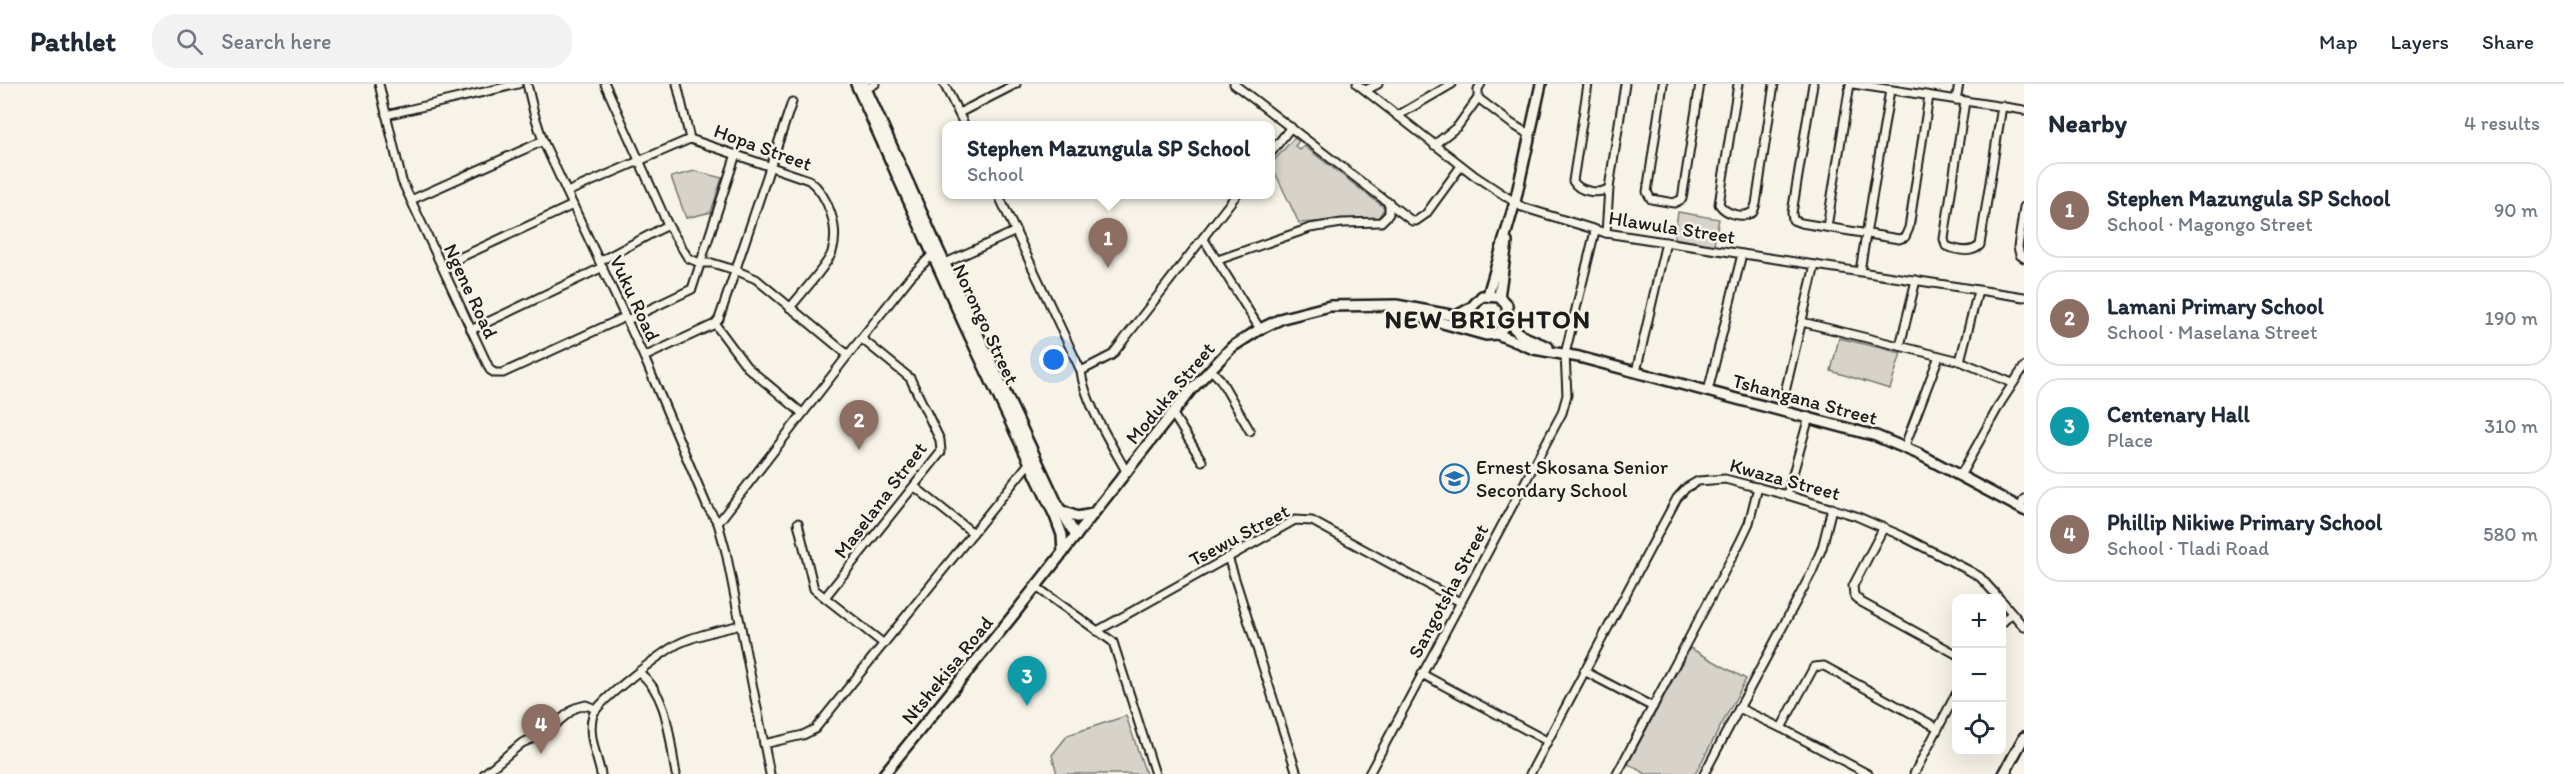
<!DOCTYPE html>
<html lang="en">
<head>
<meta charset="utf-8">
<style>
	:root { --surface:#fff; --page:#f2f2f3; --text:#1f2937; --muted:#747a83; --line:#e0e1e3; --accent:#2563eb }
	body { margin:0; font-family:Itim,sans-serif; background:var(--page); color:var(--text) }
	.controls { position:absolute; right:18px; bottom:18px; display:grid; overflow:hidden; border-radius:12px; box-shadow:0 6px 24px #0002 }
	.controls button { width:54px; height:54px; display:grid; place-items:center; padding:0; border:0; border-bottom:2px solid var(--line); background:var(--surface); color:var(--text); font:30px sans-serif }
	.you { position:absolute; left:1054px; top:276px; width:21px; height:21px; margin:-15px; border:4px solid #fff; border-radius:50%; background:#1a73e8; box-shadow:0 0 0 9px #1a73e833 }
	.badge { display:grid; place-items:center; width:39px; height:39px; border-radius:50%; background:var(--accent); color:#fff; font-size:20px; font-weight:700 }
	.pin { position:absolute; translate:-50% -50px; filter:drop-shadow(0 2px 3px #0008) }
	.pin::after { content:''; position:absolute; top:32px; width:21px; height:18px; background:inherit; clip-path:polygon(0 0,100% 0,50% 100%) }
	.popup { position:absolute; left:942px; top:37px; width:333px; height:78px; box-sizing:border-box; display:grid; place-content:center; border-radius:12px; background:var(--surface); filter:drop-shadow(0 2px 4px #0005); font-size:20px; white-space:nowrap; color:var(--muted) }
	.popup b { font-size:22px; color:var(--text) }
	.popup::after { content:''; position:absolute; left:50%; top:100%; margin-left:-12px; border:12px solid transparent; border-top-color:var(--surface) }
	.list { margin:0; padding:0; list-style:none }
	h2 { display:flex; justify-content:space-between; align-items:center; height:78px; margin:0; padding:0 24px; font-size:26px }
	h2 small { font-size:20px; font-weight:400; color:var(--muted) }
	.list li { display:grid; grid-template-columns:39px 1fr auto; gap:18px; align-items:center; box-sizing:border-box; height:96px; margin:0 12px 12px; padding:0 12px; border:2px solid var(--line); border-radius:24px }
	.list b { display:block; font-size:22px; white-space:nowrap }
	.list p { margin:0; font-size:20px; white-space:nowrap; color:var(--muted) }
	.list em { font-size:20px; font-style:normal; color:var(--muted) }
	.icon { flex:none; width:33px; height:33px; fill:none; stroke:currentColor; stroke-width:2; stroke-linecap:round; stroke-linejoin:round }
	.map { position:relative; flex:none; width:2024px; height:690px; overflow:hidden }
	header { display:flex; align-items:center; gap:36px; box-sizing:border-box; height:84px; padding:0 30px; background:var(--surface); border-bottom:2px solid var(--line) }
	header strong { font-size:28px }
	nav { display:flex; gap:33px; margin-inline-start:auto; font-size:21px }
	.search { width:420px; height:54px; background:var(--page); display:flex; align-items:center; gap:15px; box-sizing:border-box; padding:0 21px; border-radius:24px; color:var(--muted); font-size:22px }
	main { display:flex }
	aside { flex:1; background:var(--surface) }
	.map>svg:first-child { display:block }
</style>
</head>
<body>
<header>
<strong>Pathlet</strong>
<div class="search"><svg class="icon" aria-label="search" viewBox="0 0 24 24"><circle cx="10" cy="10" r="6"/><path d="M15 15l6 6"/></svg>Search here</div>
<nav><a>Map</a><a>Layers</a><a>Share</a></nav>
</header>
<main>
<div class="map">
<svg width="2024" height="690" viewBox="0 0 2024 690">
	<rect width="100%" height="100%" fill="#f7f3e8"/>
	<filter id="ink" filterUnits="userSpaceOnUse"><feTurbulence type="fractalNoise" baseFrequency=".0167" numOctaves="2"/><feDisplacementMap in="SourceGraphic" scale="12" xChannelSelector="R" yChannelSelector="G"/><feConvolveMatrix kernelMatrix="1 2 1 2 8 2 1 2 1" color-interpolation-filters="sRGB"/></filter>
	<g filter="url(#ink)">
		<g fill="#d7d3cb" stroke="#7a7874" stroke-width="1.5">
			<path d="M1294,54l5,3 -4,5 5,4 4,-4 81,62 -7,10 -79,5 -28,-59z"/>
			<path d="M695,87l27,7 -11,34 -25,6 -15,-41z"/>
			<path d="M1678,128l41,7 -5,26 -40,-7z"/>
			<path d="M1839,254l62,15 -11,36 -59,-18z"/>
			<path d="M1690,564l56,31 -51,95h-49l-18,-10z"/>
			<path d="M1126,632l20,58h-89l-5,-19 16,-20z"/>
		</g>
		<g fill="none" stroke-linecap="round" stroke-linejoin="round">
			<defs>
				<g id="street">
					<path d="M379,0l23,97 88,189 5,3h8l122,-56"/>
					<path d="M527,0l7,29 9,28 101,216 63,149 11,17 8,29 44,222"/>
					<path d="M605,0l63,141 20,33 12,5h12l23,7 21,9 92,76"/>
					<path d="M677,0l13,55"/>
					<path d="M944,0l21,42"/>
					<path d="M1234,0l178,137h4l10,-7 35,-48"/>
					<path d="M1357,0l118,92 47,31 84,26 418,64"/>
					<path d="M1481,0l-3,5v9l34,26 18,11"/>
					<path d="M1588,0l-15,97c6,11 26,14 36,7"/>
					<path d="M1663,0l-16,108 4,7 23,4 8,-4 18,-115"/>
					<path d="M1738,0l-19,120c7,10 23,15 34,8l3,-8 18,-120"/>
					<path d="M1813,0l-21,129 1,7 8,3 98,16 6,-2 4,-9 20,-132"/>
					<path d="M1853,0l171,26"/>
					<path d="M866,5l9,-5"/>
					<path d="M1366,6l12,-6"/>
					<path d="M1956,16l3,-16"/>
					<path d="M1965,17l-21,138 2,7c10,4 26,8 34,-1l22,-139"/>
					<path d="M959,29l57,-29"/>
					<path d="M386,31l132,-31"/>
					<path d="M1397,32l55,-32"/>
					<path d="M1434,61l24,-19 20,-28"/>
					<path d="M1270,70l21,-27"/>
					<path d="M567,108l123,-53 119,41c19,15 31,48 23,72 -4,13 -33,44 -42,56"/>
					<path d="M998,110l83,177c3,30 31,74 46,102"/>
					<path d="M411,116l132,-59"/>
					<path d="M2024,123l-6,40 2,8 4,3"/>
					<path d="M1827,143l23,-143"/>
					<path d="M1606,149l3,-45 16,-104"/>
					<path d="M1203,154l57,91"/>
					<path d="M1218,176l92,-32 32,-5 39,-1 8,-8v-12"/>
					<path d="M600,177l68,-36"/>
					<path d="M941,181l75,-34"/>
					<path d="M442,182l131,-61"/>
					<path d="M1860,187l30,-181"/>
					<path d="M627,236l65,-31 44,-135"/>
					<path d="M1802,238l158,39 52,22"/>
					<path d="M715,240l32,43 55,46"/>
					<path d="M471,246l132,-63"/>
					<path d="M1900,262l16,-66"/>
					<path d="M644,273l71,-33 4,-5 73,-217"/>
					<path d="M1960,277l18,-70"/>
					<path d="M1210,285l10,10 30,52"/>
					<path d="M1081,287l31,-16 125,-161"/>
					<path d="M1636,288l30,-130"/>
					<path d="M1708,307l34,-137"/>
					<path d="M1781,325l34,-144"/>
					<path d="M1173,330l29,47"/>
					<path d="M1904,364l35,-92"/>
					<path d="M1960,392l41,-74 23,-35"/>
					<path d="M915,403l58,46"/>
					<path d="M1787,411l22,-78"/>
					<path d="M2020,424l4,-9"/>
					<path d="M718,439l130,-168 63,-79 24,-24"/>
					<path d="M798,439l16,66 70,55"/>
					<path d="M1884,443l-31,59 1,9 7,7 95,52"/>
					<path d="M1228,473l69,217"/>
					<path d="M1035,502l78,56 42,132"/>
					<path d="M826,512l115,-144 -1,-12 -30,-62 -48,-39"/>
					<path d="M2002,517l22,26"/>
					<path d="M2002,539l10,-10"/>
					<path d="M1097,547l198,-111 17,1 148,81"/>
					<path d="M1584,587l69,36"/>
					<path d="M639,588c30,24 30,66 37,102"/>
					<path d="M1422,590l125,67"/>
					<path d="M1739,624l42,20"/>
					<path d="M764,660l39,-9 12,-6 215,-267"/>
					<path d="M484,690l38,-31 21,-9 32,-26 11,-3 10,4"/>
					<path d="M601,690c-4,-18 -14,-41 -8,-59 5,-14 74,-67 89,-73 18,-8 39,-12 58,-17"/>
					<path d="M1369,690l193,-361 5,-18 -2,-41 30,-123"/>
					<path d="M1530,690l147,-276 9,-10 12,-7 27,-2 62,16 69,21 46,20 68,35 10,6 19,21"/>
					<path d="M1617,690l123,-232 9,-19 9,-36"/>
					<path d="M1704,690l108,-202 10,-24 10,-40"/>
					<path d="M1868,690l-87,-46 33,-61 10,-1 114,62"/>
					<path d="M1914,690l42,-80"/>
				</g>
				<g id="secondary">
					<path d="M856,0l107,238 92,194 7,19 1,18"/>
					<path d="M864,0l74,165 122,261 17,7 16,-3"/>
					<path d="M1488,211l27,-93 26,-118"/>
					<path d="M1499,213l8,-55"/>
					<path d="M1392,225l94,26 11,-1 11,-12 -1,-17 -8,-8 -17,-1 -11,12 1,17 8,8"/>
					<path d="M1508,238l14,14 26,11"/>
					<path d="M1497,250l37,15 45,8 297,79 43,18 105,56"/>
					<path d="M1062,428l14,24"/>
					<path d="M884,690l127,-156 179,-227 42,-44 28,-18 23,-11 47,-12 66,-1 60,11 15,-8"/>
					<path d="M2004,690l20,-37"/>
				</g>
			</defs>
			<use href="#street" stroke="#1c1c1c" stroke-width="11"/>
			<use href="#secondary" stroke="#1c1c1c" stroke-width="14"/>
			<use href="#street" stroke="#f7f3e8" stroke-width="7"/>
			<use href="#secondary" stroke="#f7f3e8" stroke-width="9"/>
		</g>
	</g>
	<defs>
		<symbol id="school-ring" viewBox="-11 -11 22 22"><circle r="9.5" fill="#f7f3e8" stroke="#1f6fb2" stroke-width="1.5"/><path d="M0-5L7-2L0 1L-7-2ZM-4 1L0 2.5L4 1V4Q0 6-4 4Z" fill="#1f6fb2"/></symbol>
	</defs>
	<g fill-rule="evenodd">
		<use href="#school-ring" x="1438" y="378" width="33" height="33"/>
	</g>
	<g text-anchor="middle" stroke-width="5" stroke-linejoin="round" paint-order="stroke">
		<g font-size="20" fill="#1c1c1c" stroke="#f7f3e8">
			<text transform="translate(763 63) rotate(20)" y="7">Hopa Street</text>
			<text transform="translate(1672 143) rotate(9)" y="7">Hlawula Street</text>
			<text transform="translate(471 207) rotate(65)" y="7">Ngene Road</text>
			<text transform="translate(635 214) rotate(65)" y="7">Vuku Road</text>
			<text transform="translate(986 240) rotate(65)" y="7">Norongo Street</text>
			<text transform="translate(1170 309) rotate(-50)" y="7">Moduka Street</text>
			<text transform="translate(1805 315) rotate(15)" y="7">Tshangana Street</text>
			<text transform="translate(1785 395) rotate(15)" y="7">Kwaza Street</text>
			<text transform="translate(880 416) rotate(-53)" y="7">Maselana Street</text>
			<text transform="translate(1239 451) rotate(-28)" y="7">Tsewu Street</text>
			<text transform="translate(1448 507) rotate(-62)" y="7">Sangotsha Street</text>
			<text transform="translate(947 586) rotate(-51)" y="7">Ntshekisa Road</text>
		</g>
		<g font-size="20" fill="#1c1c1c" stroke="#f7f3e8" text-anchor="start">
			<text x="1476" y="390">Ernest Skosana Senior<tspan x="1476" dy="23">Secondary School</tspan></text>
		</g>
		<g font-size="26" font-weight="bold" letter-spacing="1.5" fill="#1c1c1c" stroke="#f7f3e8">
			<text x="1488" y="244">NEW BRIGHTON</text>
		</g>
	</g>
</svg>
<div class="controls">
<button>+</button>
<button>−</button>
<button><svg class="icon" aria-label="locate" viewBox="0 0 24 24"><circle cx="12" cy="12" r="6"/><path d="M12 2v4M12 18v4M2 12h4M18 12h4"/></svg></button>
</div>
<div class="you"></div>
<div class="pin badge" style="left:1108px;top:184px;background:#8d6e63">1</div>
<div class="popup"><b>Stephen Mazungula SP School</b>School</div>
<div class="pin badge" style="left:859px;top:366px;background:#8d6e63">2</div>
<div class="pin badge" style="left:1027px;top:622px;background:#0f9aa8">3</div>
<div class="pin badge" style="left:541px;top:670px;background:#8d6e63">4</div>
</div>
<aside>
<h2>Nearby<small>4 results</small></h2>
<ul class="list">
<li><span class="badge" style="background:#8d6e63">1</span><div><b>Stephen Mazungula SP School</b><p>School · Magongo Street</p></div><em>90 m</em></li>
<li><span class="badge" style="background:#8d6e63">2</span><div><b>Lamani Primary School</b><p>School · Maselana Street</p></div><em>190 m</em></li>
<li><span class="badge" style="background:#0f9aa8">3</span><div><b>Centenary Hall</b><p>Place</p></div><em>310 m</em></li>
<li><span class="badge" style="background:#8d6e63">4</span><div><b>Phillip Nikiwe Primary School</b><p>School · Tladi Road</p></div><em>580 m</em></li>
</ul>
</aside>
</main>
</body>
</html>
